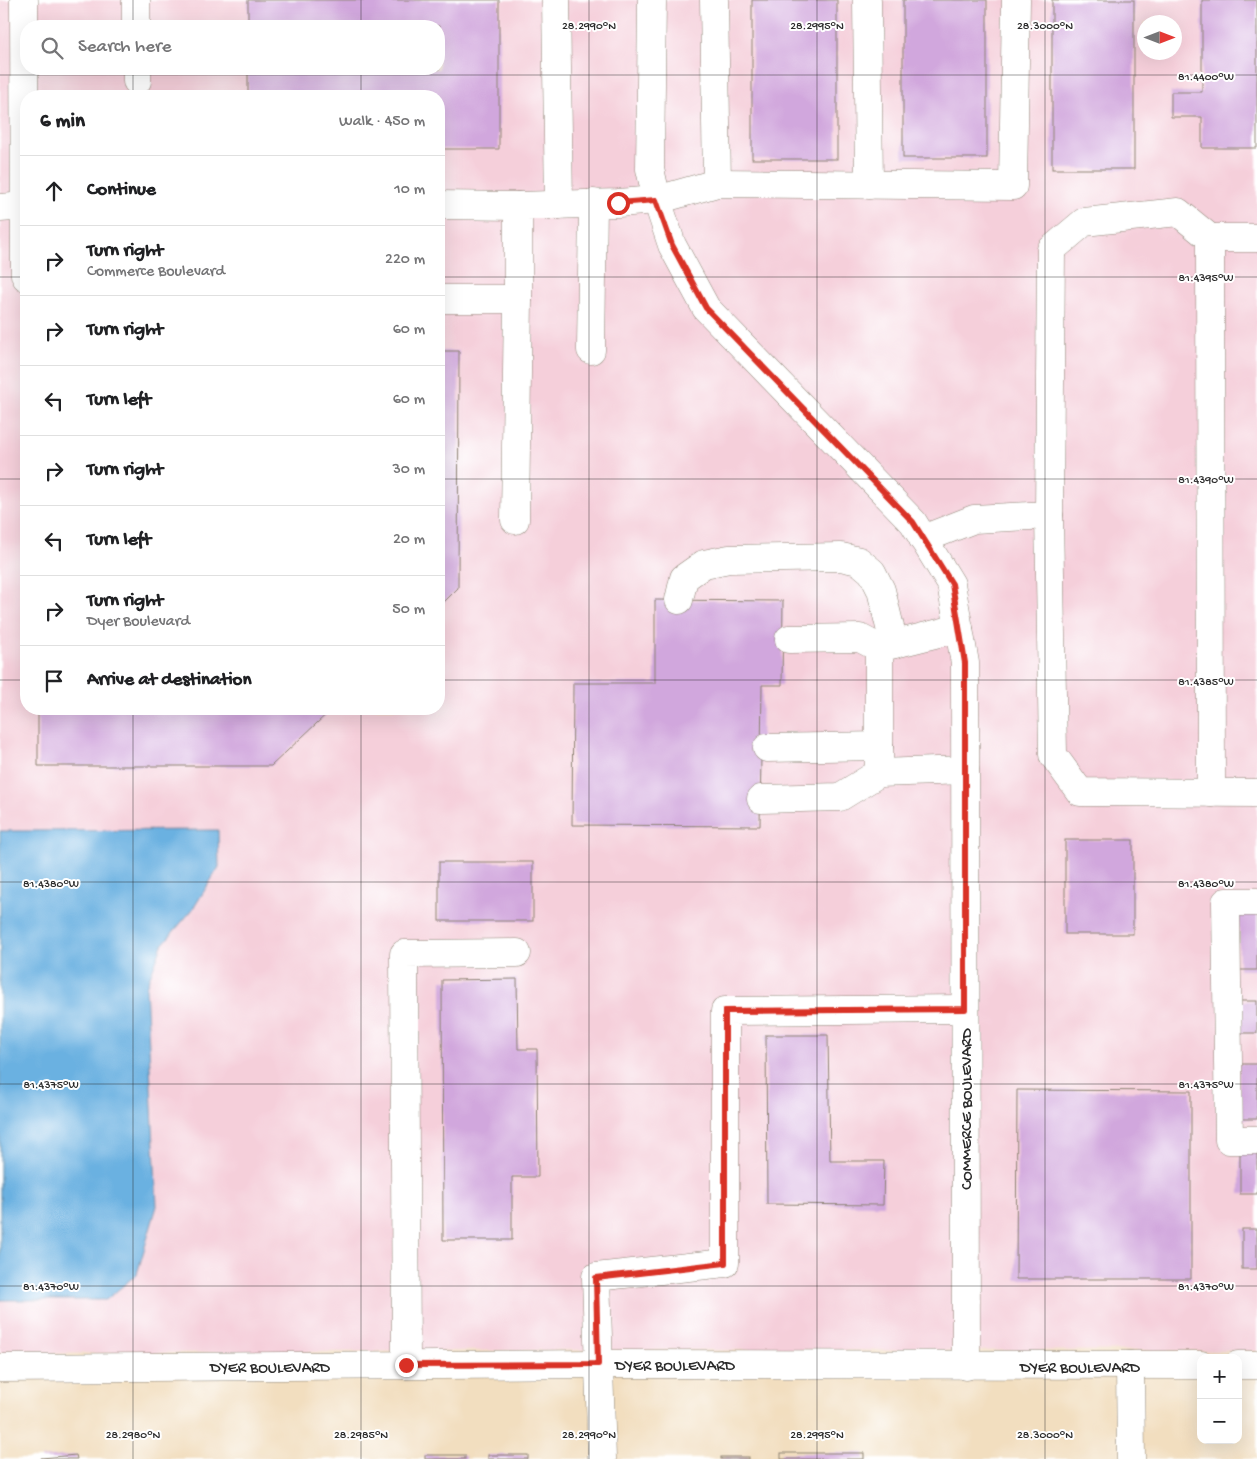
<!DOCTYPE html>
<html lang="en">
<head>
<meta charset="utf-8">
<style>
	:root { --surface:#fff; --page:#f6f6f6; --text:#202124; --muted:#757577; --line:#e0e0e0 }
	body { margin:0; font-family:"Gochi Hand",sans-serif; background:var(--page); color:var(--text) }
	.controls { position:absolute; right:15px; bottom:15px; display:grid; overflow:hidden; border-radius:10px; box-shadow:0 5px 20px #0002 }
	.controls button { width:45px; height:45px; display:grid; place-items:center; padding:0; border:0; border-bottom:1px solid var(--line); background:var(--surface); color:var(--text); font:25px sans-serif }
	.compass { position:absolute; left:1137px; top:15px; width:45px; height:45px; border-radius:50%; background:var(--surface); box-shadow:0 5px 20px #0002; rotate:90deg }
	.stop { position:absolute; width:15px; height:15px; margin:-11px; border:4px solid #d93025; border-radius:50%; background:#fff }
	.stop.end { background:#d93025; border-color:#fff; box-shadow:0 1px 5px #0008 }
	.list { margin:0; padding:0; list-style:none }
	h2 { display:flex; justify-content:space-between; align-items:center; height:65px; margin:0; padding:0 20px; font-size:21px }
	h2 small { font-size:16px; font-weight:400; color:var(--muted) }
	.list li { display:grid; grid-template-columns:32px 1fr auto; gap:15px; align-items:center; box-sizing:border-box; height:70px; padding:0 20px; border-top:1px solid var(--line) }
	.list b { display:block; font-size:19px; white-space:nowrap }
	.list p { margin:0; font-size:16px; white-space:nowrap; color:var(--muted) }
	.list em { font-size:16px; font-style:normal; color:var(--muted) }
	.icon { flex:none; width:28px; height:28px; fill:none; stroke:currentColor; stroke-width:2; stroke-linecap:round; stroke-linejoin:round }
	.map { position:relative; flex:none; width:1257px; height:1459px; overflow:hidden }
	.search { position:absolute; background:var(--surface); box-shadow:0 5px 20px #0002; left:20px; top:20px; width:425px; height:55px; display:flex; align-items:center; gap:12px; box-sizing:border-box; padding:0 18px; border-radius:20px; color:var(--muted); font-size:19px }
	.panel { position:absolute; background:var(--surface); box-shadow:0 5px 20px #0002; left:20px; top:90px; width:425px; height:625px; border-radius:20px }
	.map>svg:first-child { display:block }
</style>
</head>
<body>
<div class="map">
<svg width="1257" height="1459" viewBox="0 0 1257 1459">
	<rect width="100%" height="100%" fill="#fff"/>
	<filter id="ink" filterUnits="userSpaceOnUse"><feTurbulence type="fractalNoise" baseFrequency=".02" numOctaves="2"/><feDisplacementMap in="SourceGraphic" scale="10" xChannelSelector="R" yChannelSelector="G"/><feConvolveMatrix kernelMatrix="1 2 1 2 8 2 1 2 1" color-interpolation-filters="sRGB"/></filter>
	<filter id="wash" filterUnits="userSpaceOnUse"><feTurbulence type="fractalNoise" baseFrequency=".0096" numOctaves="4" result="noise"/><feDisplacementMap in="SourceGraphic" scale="20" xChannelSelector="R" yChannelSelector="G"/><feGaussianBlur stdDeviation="1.12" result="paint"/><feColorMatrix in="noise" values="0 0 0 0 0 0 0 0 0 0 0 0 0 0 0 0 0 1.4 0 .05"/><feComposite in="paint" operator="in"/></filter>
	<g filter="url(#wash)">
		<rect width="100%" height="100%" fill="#f2debf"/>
		<path fill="#f5cfda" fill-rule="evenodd" d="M0,0h1257v1351l-659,-1 -598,4v-54h105l52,-94 -11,-219 16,-42 31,-36 26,-42 -1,-36h-218zM1144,22h30v30h-30zM26,26h413v43h-413zM26,96h413v613h-413z"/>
		<path fill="#6ab1e1" stroke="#4a6e86" d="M218,830l1,37 -26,42 -31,36 -16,42 11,219 -20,68 -31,26h-106v-469z"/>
		<g id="blocks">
			<g fill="#d1a7dd">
				<path d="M248,0h251v149h-60v-53h-191v-27h191v-43h-191z"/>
				<rect x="752" y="0" width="85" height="159"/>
				<rect x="903" y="0" width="84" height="158"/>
				<rect x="1052" y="0" width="82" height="169"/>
				<path d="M1202,0h55v148h-55v-31h-31v-25h31z"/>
				<path d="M439,351h20l-1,237 -19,19z"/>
				<path d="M655,600l128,1 -1,84h-20l-2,141 -188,-1 1,-142h82z"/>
				<path d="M38,709h294l-61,57h-233z"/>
				<rect x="1065" y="840" width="68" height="94"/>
				<rect x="439" y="862" width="94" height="59"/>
				<rect x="1239" y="914" width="18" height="56"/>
				<path d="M517,979l1,70h19l1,128h-26v63h-69l-1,-260z"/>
				<rect x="1239" y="1001" width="18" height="32"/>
				<path d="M766,1035h62l2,126h54l-1,44 -116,-1z"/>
				<rect x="1239" y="1064" width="18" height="55"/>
				<path d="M1017,1090l174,1v188h-175z"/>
				<rect x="1240" y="1153" width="17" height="41"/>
				<rect x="1242" y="1229" width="15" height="40"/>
				<rect x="781" y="1453" width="83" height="6"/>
				<path d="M76,1455l1,4h-36v-1z"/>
				<rect x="425" y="1455" width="40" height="4"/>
				<rect x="488" y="1455" width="40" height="4"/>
				<rect x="721" y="1457" width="28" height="2"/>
			</g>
		</g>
	</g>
	<g filter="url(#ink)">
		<use href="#blocks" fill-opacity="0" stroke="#8e8475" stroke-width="1"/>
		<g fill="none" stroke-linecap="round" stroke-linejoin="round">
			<defs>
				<g id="minor">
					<path d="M24,0l1,275 1,2"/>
					<path d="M136,0v26"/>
					<path d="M556,0l3,205"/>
					<path d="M652,0l-2,169 7,31 15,45 34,63 207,214 38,62 14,79 1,703"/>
					<path d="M714,0l3,183"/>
					<path d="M867,0l2,185"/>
					<path d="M137,69v12"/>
					<path d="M439,205l79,1"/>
					<path d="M0,208l26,-2"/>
					<path d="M439,299h79v-93l100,-3 39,-3 60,-17 296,3 3,-186"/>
					<path d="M591,350l2,-147"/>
					<path d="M1049,515l2,-265 33,-28 94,-10 32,26"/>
					<path d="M515,520l3,-221"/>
					<path d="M923,539l51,-20 75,-4 4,240 27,37 177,1"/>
					<path d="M679,600l5,-22 20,-14 25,-5 112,-2 18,4 13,11 9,18 13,54"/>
					<path d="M959,628l-80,20v125l86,-3"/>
					<path d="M789,639l71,-1 19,10"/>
					<path d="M767,748l112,-2"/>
					<path d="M1211,793l-1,-555h47"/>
					<path d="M761,799l79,-2 39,-24"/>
					<path d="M1257,902h-31l3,238h28"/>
					<path d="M406,1365l-2,-411 113,-1"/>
					<path d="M1130,1365l1,94"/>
					<path d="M602,1459l-6,-182 129,-14v-252l240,-2"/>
				</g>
				<g id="major">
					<path d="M1238,1365h19"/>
					<path d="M0,1368l598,-4 603,1"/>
				</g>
			</defs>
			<use href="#minor" stroke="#8e8475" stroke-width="29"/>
			<use href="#major" stroke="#8e8475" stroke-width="29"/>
			<use href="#minor" stroke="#fff" stroke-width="28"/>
			<use href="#major" stroke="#fff" stroke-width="28"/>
		</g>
	</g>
	<g fill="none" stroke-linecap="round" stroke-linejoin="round" filter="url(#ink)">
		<path stroke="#d93025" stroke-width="6" d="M406,1365l192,-1 -2,-86 129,-15v-252l240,-2v-346l-13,-79 -39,-62 -207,-214 -34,-63 -16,-45 -38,3"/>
	</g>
	<path fill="none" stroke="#2b2b2b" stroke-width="1" stroke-opacity="0.45" d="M133,0v26M361,0v26M589,0v1459M817,0v1459M1045,0v1459M133,69v27M361,69v27M0,75h1257M0,277h26M439,277h818M0,479h26M439,479h818M0,680h26M439,680h818M133,709v750M361,709v750M0,882h1257M0,1084h1257M0,1286h1257"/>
	<g text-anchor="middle" stroke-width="4" stroke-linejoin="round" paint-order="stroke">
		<g font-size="16" fill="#2b2b2b" stroke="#fff">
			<text transform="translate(965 1109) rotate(-90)" y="6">COMMERCE BOULEVARD</text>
			<text x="675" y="1370">DYER BOULEVARD</text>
			<text x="270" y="1372">DYER BOULEVARD</text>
			<text x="1080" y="1372">DYER BOULEVARD</text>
		</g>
	</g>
	<g font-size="12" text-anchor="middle" fill="#2b2b2b" stroke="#fff" stroke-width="4" stroke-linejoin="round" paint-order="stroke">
		<text x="589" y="29">28.2990°N</text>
		<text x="817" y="29">28.2995°N</text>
		<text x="1045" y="29">28.3000°N</text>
		<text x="1206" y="80">81.4400°W</text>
		<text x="1206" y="281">81.4395°W</text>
		<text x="1206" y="483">81.4390°W</text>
		<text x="1206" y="685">81.4385°W</text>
		<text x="1206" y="887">81.4380°W</text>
		<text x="51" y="887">81.4380°W</text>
		<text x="1206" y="1088">81.4375°W</text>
		<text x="51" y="1088">81.4375°W</text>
		<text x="1206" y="1290">81.4370°W</text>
		<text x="51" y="1290">81.4370°W</text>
		<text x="133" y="1438">28.2980°N</text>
		<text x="361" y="1438">28.2985°N</text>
		<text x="589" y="1438">28.2990°N</text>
		<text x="817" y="1438">28.2995°N</text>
		<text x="1045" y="1438">28.3000°N</text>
	</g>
</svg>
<div class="controls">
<button>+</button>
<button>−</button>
</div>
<svg class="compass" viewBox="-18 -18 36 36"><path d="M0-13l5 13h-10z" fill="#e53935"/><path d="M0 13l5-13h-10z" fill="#757577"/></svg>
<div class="stop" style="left:618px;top:203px"></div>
<div class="stop end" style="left:406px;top:1365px"></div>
<div class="search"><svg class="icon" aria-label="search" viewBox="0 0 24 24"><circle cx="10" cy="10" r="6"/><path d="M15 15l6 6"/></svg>Search here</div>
<section class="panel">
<h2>6 min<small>Walk · 450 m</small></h2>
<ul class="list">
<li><svg class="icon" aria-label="ahead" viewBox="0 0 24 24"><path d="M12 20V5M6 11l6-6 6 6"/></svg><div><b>Continue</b></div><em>10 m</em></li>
<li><svg class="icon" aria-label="right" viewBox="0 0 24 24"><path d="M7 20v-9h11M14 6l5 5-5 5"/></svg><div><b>Turn right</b><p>Commerce Boulevard</p></div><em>220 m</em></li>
<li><svg class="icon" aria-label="right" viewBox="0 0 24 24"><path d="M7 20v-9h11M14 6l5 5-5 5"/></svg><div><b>Turn right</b></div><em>60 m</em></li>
<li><svg class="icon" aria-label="left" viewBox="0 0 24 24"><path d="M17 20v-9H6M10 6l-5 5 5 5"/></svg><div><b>Turn left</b></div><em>60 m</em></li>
<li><svg class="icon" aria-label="right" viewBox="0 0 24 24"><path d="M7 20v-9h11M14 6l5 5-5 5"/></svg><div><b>Turn right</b></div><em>30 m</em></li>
<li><svg class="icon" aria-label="left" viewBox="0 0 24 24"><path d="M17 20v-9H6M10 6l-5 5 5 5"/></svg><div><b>Turn left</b></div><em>20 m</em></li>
<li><svg class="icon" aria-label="right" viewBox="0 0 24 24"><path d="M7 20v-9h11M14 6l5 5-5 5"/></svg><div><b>Turn right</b><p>Dyer Boulevard</p></div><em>50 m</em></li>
<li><svg class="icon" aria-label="arrive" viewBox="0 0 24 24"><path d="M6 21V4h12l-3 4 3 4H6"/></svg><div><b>Arrive at destination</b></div></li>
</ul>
</section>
</div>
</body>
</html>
